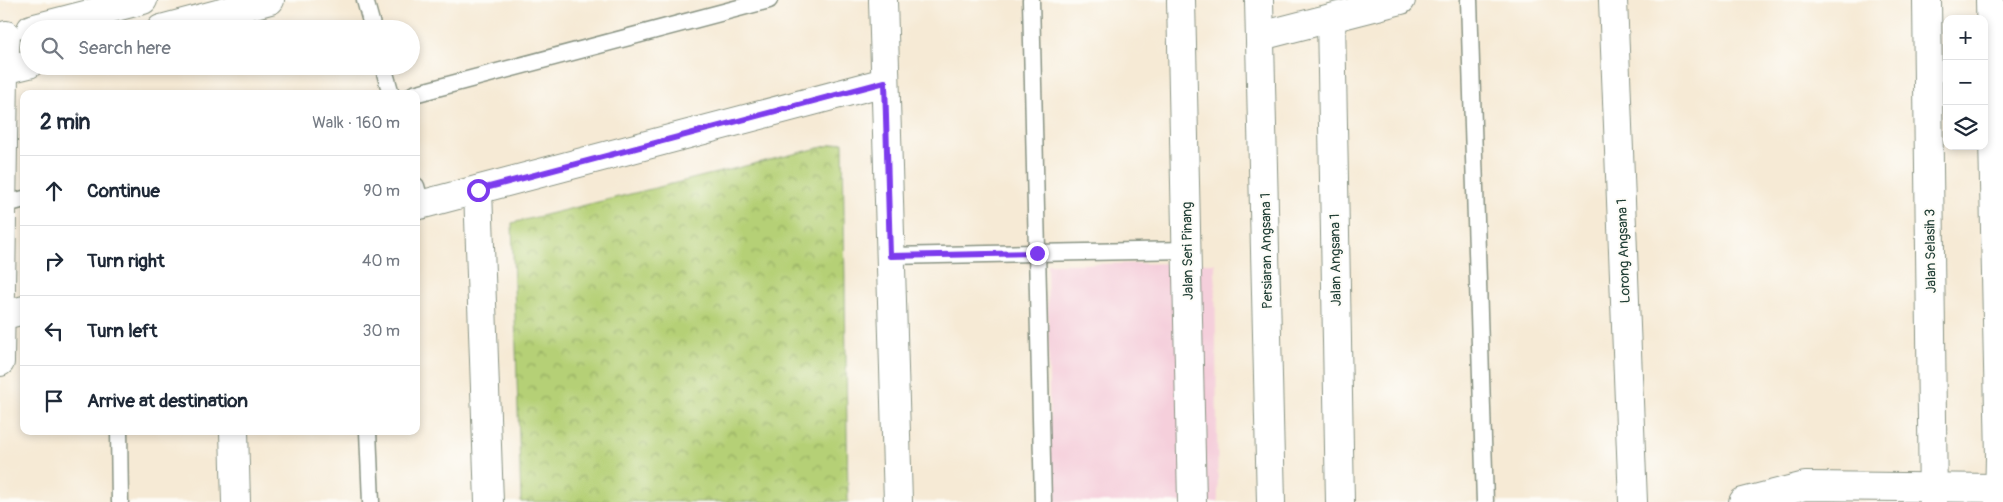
<!DOCTYPE html>
<html lang="en">
<head>
<meta charset="utf-8">
<style>
	:root { --surface:#fff; --page:#f6f6f7; --text:#1f2937; --muted:#747a83; --line:#e0e1e3 }
	body { margin:0; font-family:Pangolin,sans-serif; background:var(--page); color:var(--text) }
	.controls { position:absolute; right:15px; top:15px; display:grid; overflow:hidden; border-radius:10px; box-shadow:0 2px 8px #0003 }
	.controls button { width:45px; height:45px; display:grid; place-items:center; padding:0; border:0; border-bottom:1px solid var(--line); background:var(--surface); color:var(--text); font:25px sans-serif }
	.stop { position:absolute; width:15px; height:15px; margin:-11px; border:4px solid #7c3aed; border-radius:50%; background:#fff }
	.stop.end { background:#7c3aed; border-color:#fff; box-shadow:0 1px 5px #0008 }
	.list { margin:0; padding:0; list-style:none }
	h2 { display:flex; justify-content:space-between; align-items:center; height:65px; margin:0; padding:0 20px; font-size:21px }
	h2 small { font-size:16px; font-weight:400; color:var(--muted) }
	.list li { display:grid; grid-template-columns:32px 1fr auto; gap:15px; align-items:center; box-sizing:border-box; height:70px; padding:0 20px; border-top:1px solid var(--line) }
	.list b { display:block; font-size:19px; white-space:nowrap }
	.list em { font-size:16px; font-style:normal; color:var(--muted) }
	.icon { flex:none; width:28px; height:28px; fill:none; stroke:currentColor; stroke-width:2; stroke-linecap:round; stroke-linejoin:round }
	.map { position:relative; flex:none; width:2003px; height:502px; overflow:hidden }
	.search { position:absolute; background:var(--surface); box-shadow:0 2px 8px #0003; left:20px; top:20px; width:400px; height:55px; display:flex; align-items:center; gap:12px; box-sizing:border-box; padding:0 18px; border-radius:28px; color:var(--muted); font-size:19px }
	.panel { position:absolute; background:var(--surface); box-shadow:0 2px 8px #0003; left:20px; top:90px; width:400px; height:345px; border-radius:10px }
	.map>svg:first-child { display:block }
</style>
</head>
<body>
<div class="map">
<svg width="2003" height="502" viewBox="0 0 2003 502">
	<defs>
		<pattern id="park-crowns" width="20" height="18" patternUnits="userSpaceOnUse" patternTransform="scale(1.25)"><rect width="20" height="18" fill="#b5d076"/><path d="M2 6a3 3 0 1 1 6 0M12 15a3 3 0 1 1 6 0" fill="none" stroke="#93aa62"/></pattern>
	</defs>
	<rect width="100%" height="100%" fill="#fdfcf7"/>
	<filter id="ink" filterUnits="userSpaceOnUse"><feTurbulence type="fractalNoise" baseFrequency=".02" numOctaves="2"/><feDisplacementMap in="SourceGraphic" scale="10" xChannelSelector="R" yChannelSelector="G"/><feConvolveMatrix kernelMatrix="1 2 1 2 8 2 1 2 1" color-interpolation-filters="sRGB"/></filter>
	<filter id="wash" filterUnits="userSpaceOnUse"><feTurbulence type="fractalNoise" baseFrequency=".0096" numOctaves="4" result="noise"/><feDisplacementMap in="SourceGraphic" scale="20" xChannelSelector="R" yChannelSelector="G"/><feGaussianBlur stdDeviation="1.12" result="paint"/><feColorMatrix in="noise" values="0 0 0 0 0 0 0 0 0 0 0 0 0 0 0 0 0 1.4 0 .05"/><feComposite in="paint" operator="in"/></filter>
	<g filter="url(#wash)">
		<rect width="100%" height="100%" fill="#f6ead5"/>
		<path fill="#f5cfdb" d="M1215,263l3,239h-167l-4,-238z"/>
		<path fill="url(#park-crowns)" stroke="#6a8655" d="M843,142l5,360h-327l-9,-279z"/>
	</g>
	<g filter="url(#ink)">
		<g fill="none" stroke-linecap="round" stroke-linejoin="round">
			<defs>
				<g id="lane">
					<path d="M365,0l8,29"/>
					<path d="M1031,0l12,502"/>
					<path d="M1469,0l16,502"/>
					<path d="M383,66l8,28"/>
					<path d="M414,94l355,-94"/>
					<path d="M416,186l5,18"/>
					<path d="M3,205l21,-6"/>
					<path d="M890,256l297,-6"/>
					<path d="M119,431l1,71"/>
					<path d="M368,431l3,71"/>
				</g>
				<g id="street">
					<path d="M883,0l15,502"/>
					<path d="M1181,0l11,502"/>
					<path d="M1259,0l12,502"/>
					<path d="M1613,0l20,502"/>
					<path d="M1927,0l6,502"/>
					<path d="M1990,0l10,457 -1,45"/>
					<path d="M1331,18l9,484"/>
					<path d="M31,29l112,-29"/>
					<path d="M161,29l109,-29"/>
					<path d="M1261,36l140,-36"/>
					<path d="M0,71l29,-7"/>
					<path d="M478,190l11,312"/>
					<path d="M416,206l469,-124"/>
					<path d="M1,316l23,-6"/>
					<path d="M0,362l4,-292 2,-35"/>
					<path d="M234,431l2,71"/>
					<path d="M1743,502l62,-16 195,2"/>
				</g>
			</defs>
			<use href="#lane" stroke="#8a9484" stroke-width="19"/>
			<use href="#street" stroke="#8a9484" stroke-width="30"/>
			<use href="#lane" stroke="#fff" stroke-width="16"/>
			<use href="#street" stroke="#fff" stroke-width="28"/>
		</g>
	</g>
	<g fill="none" stroke-linecap="round" stroke-linejoin="round" filter="url(#ink)">
		<path stroke="#7c3aed" stroke-width="6" d="M478,190l407,-108 5,174 147,-3"/>
	</g>
	<g text-anchor="middle" stroke-width="4" stroke-linejoin="round" paint-order="stroke">
		<g font-size="14" fill="#1f3d34" stroke="#fdfcf7">
			<text transform="translate(1187 251) rotate(-91)" y="5">Jalan Seri Pinang</text>
			<text transform="translate(1266 251) rotate(-91)" y="5">Persiaran Angsana 1</text>
			<text transform="translate(1623 251) rotate(-92)" y="5">Lorong Angsana 1</text>
			<text transform="translate(1930 251) rotate(-91)" y="5">Jalan Selasih 3</text>
			<text transform="translate(1335 260) rotate(-91)" y="5">Jalan Angsana 1</text>
		</g>
	</g>
</svg>
<div class="controls">
<button>+</button>
<button>−</button>
<button><svg class="icon" aria-label="layers" viewBox="0 0 24 24"><path d="M12 4l9 5-9 5-9-5zM3 14l9 5 9-5"/></svg></button>
</div>
<div class="stop" style="left:478px;top:190px"></div>
<div class="stop end" style="left:1037px;top:253px"></div>
<div class="search"><svg class="icon" aria-label="search" viewBox="0 0 24 24"><circle cx="10" cy="10" r="6"/><path d="M15 15l6 6"/></svg>Search here</div>
<section class="panel">
<h2>2 min<small>Walk · 160 m</small></h2>
<ul class="list">
<li><svg class="icon" aria-label="ahead" viewBox="0 0 24 24"><path d="M12 20V5M6 11l6-6 6 6"/></svg><div><b>Continue</b></div><em>90 m</em></li>
<li><svg class="icon" aria-label="right" viewBox="0 0 24 24"><path d="M7 20v-9h11M14 6l5 5-5 5"/></svg><div><b>Turn right</b></div><em>40 m</em></li>
<li><svg class="icon" aria-label="left" viewBox="0 0 24 24"><path d="M17 20v-9H6M10 6l-5 5 5 5"/></svg><div><b>Turn left</b></div><em>30 m</em></li>
<li><svg class="icon" aria-label="arrive" viewBox="0 0 24 24"><path d="M6 21V4h12l-3 4 3 4H6"/></svg><div><b>Arrive at destination</b></div></li>
</ul>
</section>
</div>
</body>
</html>
